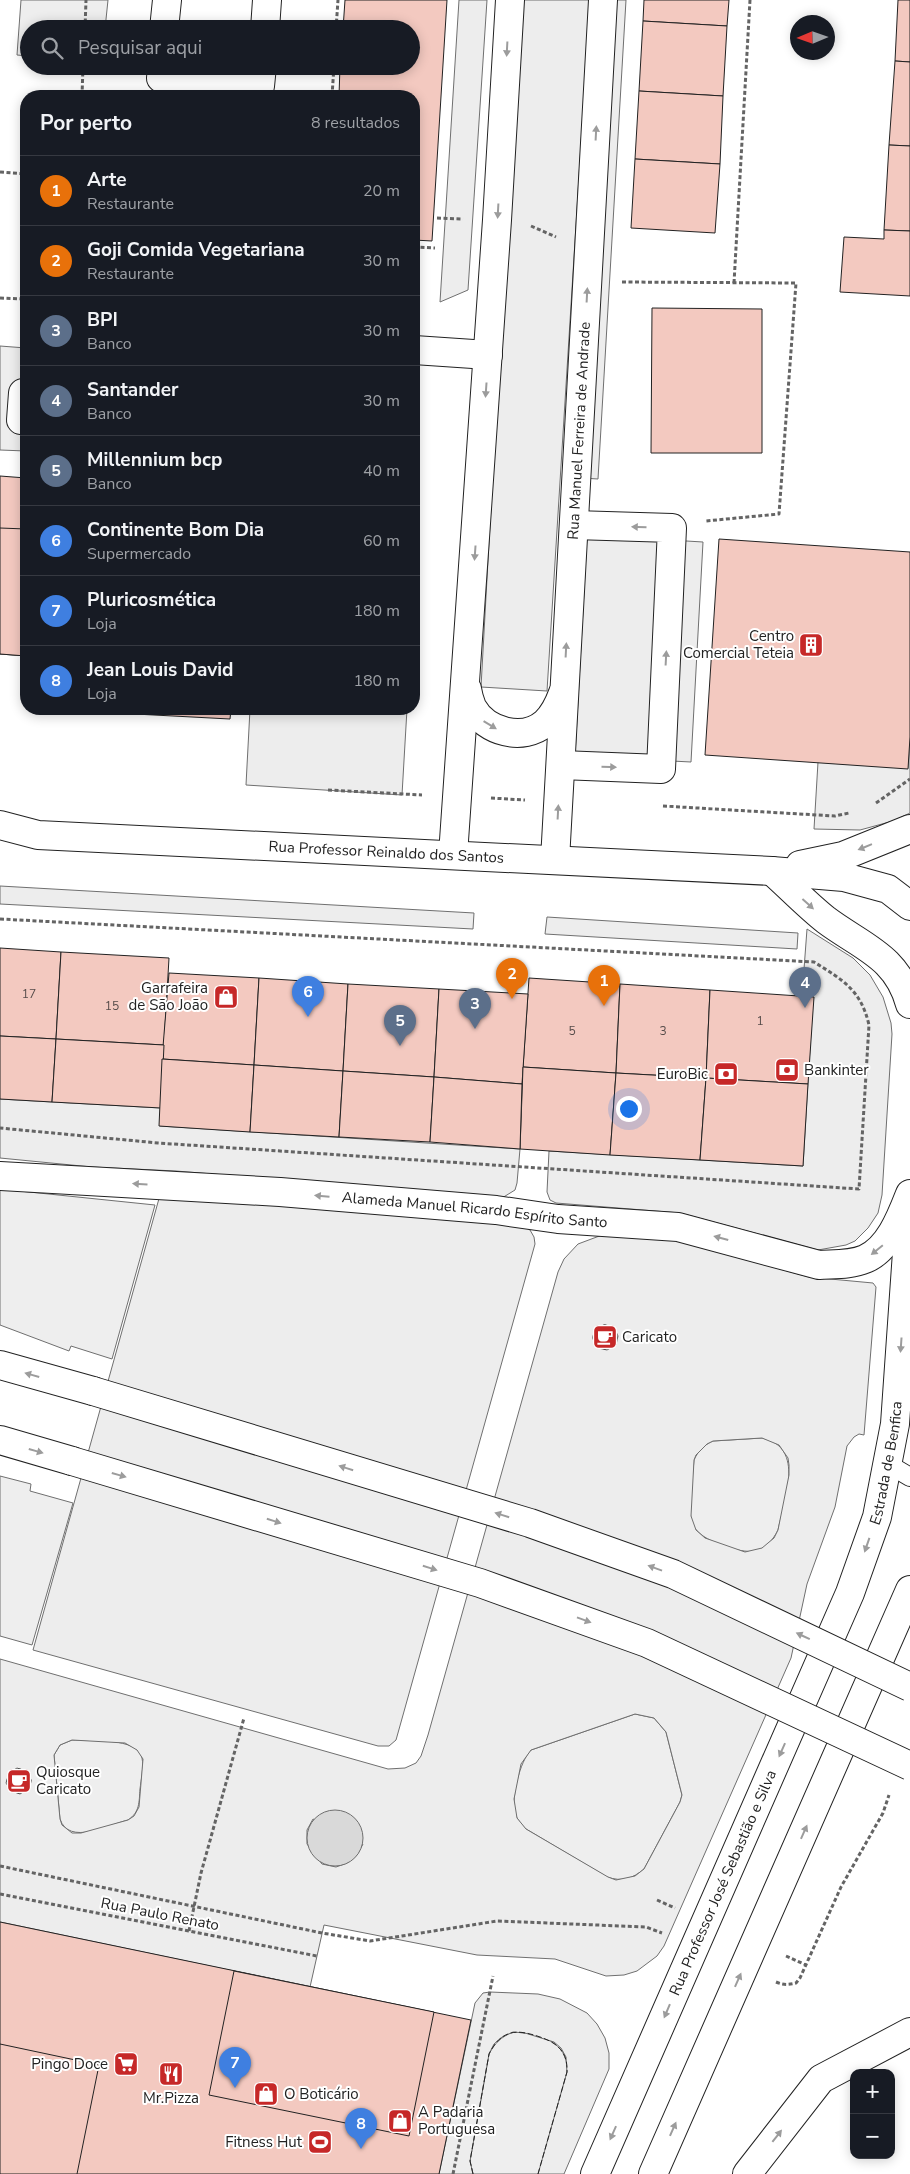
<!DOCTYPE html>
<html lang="pt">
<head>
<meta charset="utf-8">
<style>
	:root { --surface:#171b24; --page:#242831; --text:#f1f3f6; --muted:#9ea1a6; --line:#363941; --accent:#7c3aed }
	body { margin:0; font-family:"Nunito Sans",sans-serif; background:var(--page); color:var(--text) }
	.controls { position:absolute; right:15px; bottom:15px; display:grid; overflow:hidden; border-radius:10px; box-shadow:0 2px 12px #0003 }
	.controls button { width:45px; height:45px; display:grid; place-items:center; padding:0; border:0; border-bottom:1px solid var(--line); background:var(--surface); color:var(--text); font:25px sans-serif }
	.compass { position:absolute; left:790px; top:15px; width:45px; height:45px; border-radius:50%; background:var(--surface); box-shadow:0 2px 12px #0003; rotate:268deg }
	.you { position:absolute; left:628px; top:1108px; width:18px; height:18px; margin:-12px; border:4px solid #fff; border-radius:50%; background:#1a73e8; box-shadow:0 0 0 8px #1a73e833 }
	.badge { display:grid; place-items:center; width:32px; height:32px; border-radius:50%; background:var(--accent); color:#fff; font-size:16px; font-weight:700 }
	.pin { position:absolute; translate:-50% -41px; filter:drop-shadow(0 1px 2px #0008) }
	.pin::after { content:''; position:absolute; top:26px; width:18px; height:15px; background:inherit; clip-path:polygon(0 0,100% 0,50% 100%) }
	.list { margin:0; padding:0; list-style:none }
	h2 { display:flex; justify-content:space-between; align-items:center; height:65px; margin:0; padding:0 20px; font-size:21px }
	h2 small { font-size:16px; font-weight:400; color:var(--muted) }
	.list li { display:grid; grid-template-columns:32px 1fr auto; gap:15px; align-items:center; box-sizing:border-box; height:70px; padding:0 20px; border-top:1px solid var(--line) }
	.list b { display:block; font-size:19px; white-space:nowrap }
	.list p { margin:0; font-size:16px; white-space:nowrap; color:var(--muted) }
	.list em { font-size:16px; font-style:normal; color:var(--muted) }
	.icon { flex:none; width:28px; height:28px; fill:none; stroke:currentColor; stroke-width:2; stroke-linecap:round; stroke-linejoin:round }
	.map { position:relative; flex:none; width:910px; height:2174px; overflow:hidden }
	.search { position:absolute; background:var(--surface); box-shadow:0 2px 12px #0003; left:20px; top:20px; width:400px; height:55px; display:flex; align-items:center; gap:12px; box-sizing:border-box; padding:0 18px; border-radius:28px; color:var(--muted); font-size:19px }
	.panel { position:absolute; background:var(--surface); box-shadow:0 2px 12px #0003; left:20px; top:90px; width:400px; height:625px; border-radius:20px }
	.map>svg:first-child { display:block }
</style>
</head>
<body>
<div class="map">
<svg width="910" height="2174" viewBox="0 0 910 2174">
	<rect width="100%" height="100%" fill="#fff"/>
	<g fill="#eee" stroke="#6f6f6f">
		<path d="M21,0h87l-3,29h-76v27l-12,-1z"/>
		<path d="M0,1189l155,16 -43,154 -41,-13 -2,5 -69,-26z"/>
		<path d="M762,1438c44,9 22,63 16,92 -5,10 -12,18 -22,21 -16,3 -56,-10 -63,-26 -7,-16 0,-47 1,-65 4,-9 10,-15 19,-19z"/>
		<path d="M0,1476l31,8 -1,7 43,12 -41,142 -32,-9z"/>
		<path d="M635,1714l19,4 12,14 16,63 -2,7 -36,67c-12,10 -22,13 -37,8l-81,-48c-4,-4 -9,-9 -11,-16 -4,-16 5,-52 16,-63z"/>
		<path d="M72,1740c17,1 66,-3 70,18 2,9 -1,22 -2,31 -1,13 0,23 -12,31 -20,5 -59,26 -68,-1l-6,-64 6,-10z"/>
		<path d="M513,2032c25,1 56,9 54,40l-24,90 -5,12h-65l-3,-13 19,-107c6,-11 12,-17 24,-22z"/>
	</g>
	<g fill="#ededed" stroke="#6f6f6f" fill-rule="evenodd">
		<path d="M459,0h28l-19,290 -28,12z"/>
		<path d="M519,0h71l-43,691 -66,-4z"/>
		<path d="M610,0h16l-28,479 -16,-1z"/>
		<path d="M0,346l26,2v103l-26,-1z"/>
		<path d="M587,535l116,7 -12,220 -116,-6z"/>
		<path d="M250,709h157l-5,86 -156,-10z"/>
		<path d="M910,737v76l-17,8 -33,9 -46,-1 4,-67 90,6z"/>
		<path d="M0,886l474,27 -1,16 -473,-25z"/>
		<path d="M547,917l251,16 -1,16 -252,-15z"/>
		<path d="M807,929l46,29 17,17 13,22 8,26 1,11 -10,161 -4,18 -10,15 -13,13 -9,4 -28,5 -138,-37 -124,-10 -6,-3 -3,-8 2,-41 254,15 10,-169 -11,-1z"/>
		<path d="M0,1099l161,9 -1,18 360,23 -3,34 -2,7 -13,8 -326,-27 -84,-4 -92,-9z"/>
		<path d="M160,1195l363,31 7,4 4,7 1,7 -139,496 -7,6h-11l-345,-96z"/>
		<path d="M602,1235l74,5 133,37 64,6 3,4 -12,148 -5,-1 -5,3 -7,9 -12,61 -28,77 -16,74 -127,288 -7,10 -20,15 -13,4 -18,1 -51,-17 -78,-4 -153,-30 -14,62 -310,-65v-263l388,110 17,-1 11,-5 5,-7 7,-21 130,-463 6,-13 14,-15zM604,1325l10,2 4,9 -2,9 -9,5 -9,-2 -5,-9 2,-10zM762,1438l17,7 9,13 1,7v10l-11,55 -4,8 -12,10 -17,4 -40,-14 -9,-8 -5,-14 3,-56 2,-5 11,-11 6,-3zM635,1714l19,4 12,14 16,63 -2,7 -36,67 -9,7 -19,4 -8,-3 -82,-48 -9,-11 -3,-19 7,-35 10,-14zM72,1740l53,3 12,7 6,9 -4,48 -5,9 -6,4 -47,13h-9l-10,-8 -2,-6 -6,-64 6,-10zM17,1768l9,3 5,9 -3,9 -8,5 -9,-3 -5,-8 3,-10zM313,1819l50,25 -6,11 -10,8 -11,4 -14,-3 -15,-20v-14z"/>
		<path d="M490,1992l48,2 22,5 27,14 10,11 8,14 4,15v16l-45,105h-26l29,-102 -1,-15 -5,-9 -7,-6 -29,-9 -12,-1 -11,5 -8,7 -5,10 -19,107 3,13h-34l36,-171 8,-10z"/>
	</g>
	<circle fill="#d9d9d9" stroke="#6f6f6f" cx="335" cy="1838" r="28"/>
	<g fill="#f3c9c0" stroke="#222">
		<path d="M345,0h102l-15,241 -18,-1v-144h-75l1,-30h71v-37h-68z"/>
		<path d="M644,0h85l-2,26 -84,-5z"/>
		<path d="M898,0h12v62l-15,-1z"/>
		<path d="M643,21l84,5 -4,70 -84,-5z"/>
		<path d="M895,61l15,1v84l-21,-1z"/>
		<path d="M639,91l84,5 -3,68 -85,-5z"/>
		<path d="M889,145l21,1v85l-26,-1z"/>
		<path d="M635,159l85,5 -5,69 -84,-5z"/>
		<path d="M884,230l26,1v65l-70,-4 4,-55 40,2z"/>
		<path d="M652,308l110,1v144h-111z"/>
		<path d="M0,476l26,2v178l-26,-2z"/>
		<path d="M0,528l26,1v127l-26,-2z"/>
		<path d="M719,539l191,13v185l-2,32 -203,-14z"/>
		<path d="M79,709h152l-1,10 -152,-8z"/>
		<path d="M0,948l61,4 -5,87 -56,-3z"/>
		<path d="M61,952l108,6 -5,87 -108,-6z"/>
		<path d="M169,973l90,5 -5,87 -92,-6z"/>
		<path d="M259,978l89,6 -5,87 -89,-6z"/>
		<path d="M529,978l91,6 -4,89 -93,-6z"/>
		<path d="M348,984l91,5 -5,88 -91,-6z"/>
		<path d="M620,984l90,6 -4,88 -90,-5z"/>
		<path d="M439,989l89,5 -6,90 -88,-7z"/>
		<path d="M710,990l104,7 -6,87 -102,-6z"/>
		<path d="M0,1036l56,3 -4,63 -52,-3z"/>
		<path d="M56,1039l108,6 -3,63 -109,-6z"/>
		<path d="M162,1059l92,6 -4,67 -91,-6z"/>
		<path d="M254,1065l89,6 -4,66 -89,-5z"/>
		<path d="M523,1067l93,6 -6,82 -90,-6z"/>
		<path d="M343,1071l91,6 -4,65 -91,-5z"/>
		<path d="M616,1073l90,5 -6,82 -90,-5z"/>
		<path d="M434,1077l88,7 -2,65 -90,-7z"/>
		<path d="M706,1078l102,6 -5,82 -103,-6z"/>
		<circle cx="605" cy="1337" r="12"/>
		<circle cx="19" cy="1781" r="12"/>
		<path d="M0,1922l471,98 -32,154h-439z"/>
		<path d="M234,1971l200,41 -25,124 -200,-41z"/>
		<path d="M0,2044l99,21 -22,109h-77z"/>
	</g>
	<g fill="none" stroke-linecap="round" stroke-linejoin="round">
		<defs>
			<path id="lane" d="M888,1464l22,13"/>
			<g id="street">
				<path d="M164,29l3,-29"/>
				<path d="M265,29l2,-29"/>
				<path d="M162,66l-1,12 99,8 2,-20"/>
				<path d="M414,350l74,5"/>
				<path d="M21,420l2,-27h3"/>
				<path d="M467,689c1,6 3,13 5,18 14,25 51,35 73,16 9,-8 14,-19 18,-30"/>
				<path d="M561,765l100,4 11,-241 -98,-3"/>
				<path id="s1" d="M0,825l38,10 734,36 72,6 44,12 22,17"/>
				<path d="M453,855l44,-635 13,-220"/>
				<path id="s2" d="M555,860l48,-860"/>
				<path d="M800,865l43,-9 67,-27"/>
				<path d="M772,871c18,16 35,34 54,49 36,27 71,36 84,84"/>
				<path id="s3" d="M0,1176l280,16 216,18 62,9 120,8 141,38c15,-1 32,0 46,-6 24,-10 36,-42 45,-65"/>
			</g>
			<g id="secondary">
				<path id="s4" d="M595,2174l255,-581 27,-76 18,-93 15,-215"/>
				<path d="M653,2174l257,-584"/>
			</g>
			<g id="highway">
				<path d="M0,1365l93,26"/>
				<path d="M0,1440l72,21"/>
				<path d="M747,2174l74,-95 89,-47"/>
			</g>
		</defs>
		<use href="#lane" stroke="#222" stroke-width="20"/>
		<use href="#street" stroke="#222" stroke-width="30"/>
		<use href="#secondary" stroke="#222" stroke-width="30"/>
		<use href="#highway" stroke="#222" stroke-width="30"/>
		<g stroke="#646464" stroke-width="3" stroke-dasharray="4 2.5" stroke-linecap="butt">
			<path d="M85,29l1,-29"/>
			<path d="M336,29l2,-29"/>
			<path d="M82,96l1,-30"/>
			<path d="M332,96l2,-30"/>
			<path d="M0,172l26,2"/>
			<path d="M437,218l26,1"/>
			<path d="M531,226l25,11"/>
			<path d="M414,247l21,1"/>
			<path d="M622,282l174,1 -17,231 -73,7"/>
			<path d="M734,283l16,-283"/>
			<path d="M0,298l26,1"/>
			<path d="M328,790l94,5"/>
			<path d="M491,798l34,2"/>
			<path d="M876,803l34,-24"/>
			<path d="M663,806l172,10 14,-3"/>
			<path d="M0,919l814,43c29,18 47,28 55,63l-10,164 -701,-46 -158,-15"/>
			<path d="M0,1866l322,67 48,8 127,-20 149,6 16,6"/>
			<path d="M0,1894l317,62"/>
			<path d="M657,1900l18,8"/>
			<path d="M189,1931l12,-58 43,-155"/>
			<path d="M786,1956l20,9"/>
			<path d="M776,1982c7,3 12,3 20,1l4,-5 41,-91 42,-74 6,-18"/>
			<path d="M453,2174l40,-198"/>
		</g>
		<use href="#lane" stroke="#fff" stroke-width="18"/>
		<use href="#street" stroke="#fff" stroke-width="28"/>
		<use href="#secondary" stroke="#fff" stroke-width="28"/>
		<use href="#highway" stroke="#fff" stroke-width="28"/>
		<defs>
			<g id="highway-bridge">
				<path d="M93,1391l437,132 143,51 237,113"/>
				<path d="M72,1461l408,122 167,60 263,123"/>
			</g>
		</defs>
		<use href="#highway-bridge" stroke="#222" stroke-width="30" stroke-linecap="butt"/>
		<use href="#highway-bridge" stroke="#fff" stroke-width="28"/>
		<path stroke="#222" stroke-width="1" stroke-dasharray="6 2.5" stroke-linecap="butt" d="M473,2174l-3,-13 19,-107c5,-10 11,-18 22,-21 7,-2 16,0 23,2 20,6 34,14 33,37l-29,102"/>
	</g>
	<defs><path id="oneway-solid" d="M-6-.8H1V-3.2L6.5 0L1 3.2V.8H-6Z" transform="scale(1.25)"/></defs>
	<g fill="#9c9c9c">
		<use href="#oneway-solid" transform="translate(507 49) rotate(93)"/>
		<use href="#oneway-solid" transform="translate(596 133) rotate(-87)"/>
		<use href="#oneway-solid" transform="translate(498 211) rotate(93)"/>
		<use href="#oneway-solid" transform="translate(587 295) rotate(-87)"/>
		<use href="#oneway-solid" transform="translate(486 390) rotate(94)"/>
		<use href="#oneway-solid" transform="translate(639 527) rotate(-178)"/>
		<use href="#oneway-solid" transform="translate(475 553) rotate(94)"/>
		<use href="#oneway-solid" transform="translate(566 650) rotate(-87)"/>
		<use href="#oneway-solid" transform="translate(666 658) rotate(-87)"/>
		<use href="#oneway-solid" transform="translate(490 725) rotate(31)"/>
		<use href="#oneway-solid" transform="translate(609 767) rotate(2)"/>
		<use href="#oneway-solid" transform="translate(558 812) rotate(-87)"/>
		<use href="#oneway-solid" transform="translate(865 847) rotate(158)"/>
		<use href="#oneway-solid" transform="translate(808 904) rotate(42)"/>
		<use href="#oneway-solid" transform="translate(140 1184) rotate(-177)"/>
		<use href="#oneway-solid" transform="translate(322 1196) rotate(-175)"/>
		<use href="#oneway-solid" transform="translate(721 1238) rotate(-165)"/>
		<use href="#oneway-solid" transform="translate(877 1250) rotate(141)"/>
		<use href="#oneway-solid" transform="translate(901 1345) rotate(94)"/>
		<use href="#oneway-solid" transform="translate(32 1375) rotate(-164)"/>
		<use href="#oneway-solid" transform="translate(36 1451) rotate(16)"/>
		<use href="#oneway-solid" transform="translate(346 1468) rotate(-163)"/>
		<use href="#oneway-solid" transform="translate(119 1475) rotate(16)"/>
		<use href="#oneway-solid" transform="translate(502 1515) rotate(-163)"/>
		<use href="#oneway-solid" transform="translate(274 1521) rotate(17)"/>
		<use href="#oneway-solid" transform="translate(867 1545) rotate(109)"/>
		<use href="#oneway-solid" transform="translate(430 1568) rotate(17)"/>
		<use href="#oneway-solid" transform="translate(655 1568) rotate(-160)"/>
		<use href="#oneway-solid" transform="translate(584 1620) rotate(20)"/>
		<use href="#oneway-solid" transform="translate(803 1636) rotate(-155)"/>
		<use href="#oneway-solid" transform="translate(782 1750) rotate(114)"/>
		<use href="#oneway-solid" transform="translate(804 1832) rotate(-66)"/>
		<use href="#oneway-solid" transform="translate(738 1980) rotate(-66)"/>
		<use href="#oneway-solid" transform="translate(667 2011) rotate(113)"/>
		<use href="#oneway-solid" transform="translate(673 2129) rotate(-66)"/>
		<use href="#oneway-solid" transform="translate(613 2133) rotate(114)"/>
		<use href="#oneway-solid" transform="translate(777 2136) rotate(-52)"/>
	</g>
	<defs>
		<symbol id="building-square" viewBox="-11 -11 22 22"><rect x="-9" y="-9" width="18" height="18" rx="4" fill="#c62828" stroke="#fff"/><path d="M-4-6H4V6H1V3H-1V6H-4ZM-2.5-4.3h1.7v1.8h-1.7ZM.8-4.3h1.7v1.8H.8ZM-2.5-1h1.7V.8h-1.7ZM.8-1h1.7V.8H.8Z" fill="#fff"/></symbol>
		<symbol id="shop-square" viewBox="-11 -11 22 22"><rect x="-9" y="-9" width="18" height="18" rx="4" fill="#c62828" stroke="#fff"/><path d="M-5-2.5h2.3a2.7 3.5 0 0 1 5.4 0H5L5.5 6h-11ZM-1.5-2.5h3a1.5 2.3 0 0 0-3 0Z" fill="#fff"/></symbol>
		<symbol id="bank-square" viewBox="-11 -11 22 22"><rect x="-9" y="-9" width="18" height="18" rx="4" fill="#c62828" stroke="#fff"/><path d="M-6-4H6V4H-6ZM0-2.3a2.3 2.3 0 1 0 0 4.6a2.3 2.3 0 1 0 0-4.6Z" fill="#fff"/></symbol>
		<symbol id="cafe-square" viewBox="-11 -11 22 22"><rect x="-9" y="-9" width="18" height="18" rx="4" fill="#c62828" stroke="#fff"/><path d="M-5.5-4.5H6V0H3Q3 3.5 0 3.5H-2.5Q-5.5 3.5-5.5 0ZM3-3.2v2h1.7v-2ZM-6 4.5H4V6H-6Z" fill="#fff"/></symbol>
		<symbol id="supermarket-square" viewBox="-11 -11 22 22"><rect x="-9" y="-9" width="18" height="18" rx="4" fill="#c62828" stroke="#fff"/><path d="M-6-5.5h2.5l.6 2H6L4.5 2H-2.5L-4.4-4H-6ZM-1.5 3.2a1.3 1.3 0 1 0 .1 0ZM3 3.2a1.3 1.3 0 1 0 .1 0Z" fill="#fff"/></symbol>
		<symbol id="restaurant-square" viewBox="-11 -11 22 22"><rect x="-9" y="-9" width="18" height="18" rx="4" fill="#c62828" stroke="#fff"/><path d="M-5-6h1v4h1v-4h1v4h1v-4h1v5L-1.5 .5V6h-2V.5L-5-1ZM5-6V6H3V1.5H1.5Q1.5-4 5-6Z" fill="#fff"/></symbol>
		<symbol id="stadium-square" viewBox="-11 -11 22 22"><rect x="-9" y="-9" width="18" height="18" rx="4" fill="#c62828" stroke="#fff"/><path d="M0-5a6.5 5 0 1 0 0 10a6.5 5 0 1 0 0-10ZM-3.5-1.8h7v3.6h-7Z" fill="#fff"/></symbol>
	</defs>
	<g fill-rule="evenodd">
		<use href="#building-square" x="797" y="631" width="28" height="28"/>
		<use href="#shop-square" x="212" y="983" width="28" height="28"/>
		<use href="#bank-square" x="773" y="1056" width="28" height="28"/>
		<use href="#bank-square" x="712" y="1060" width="28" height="28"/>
		<use href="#cafe-square" x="591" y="1323" width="28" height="28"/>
		<use href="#cafe-square" x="5" y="1767" width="28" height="28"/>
		<use href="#supermarket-square" x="112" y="2050" width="28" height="28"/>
		<use href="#restaurant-square" x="157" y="2060" width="28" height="28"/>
		<use href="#shop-square" x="252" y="2080" width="28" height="28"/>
		<use href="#shop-square" x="386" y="2107" width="28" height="28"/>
		<use href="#stadium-square" x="306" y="2128" width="28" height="28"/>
	</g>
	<g text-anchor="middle" stroke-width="4" stroke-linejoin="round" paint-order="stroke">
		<g font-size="12" fill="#564c4a">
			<text x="29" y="998">17</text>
			<text x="112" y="1010">15</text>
			<text x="760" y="1025">1</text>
			<text x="572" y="1035">5</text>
			<text x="663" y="1035">3</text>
		</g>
		<g font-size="15" fill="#222" stroke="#fff">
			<text dy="5" stroke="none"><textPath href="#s2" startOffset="430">Rua Manuel Ferreira de Andrade</textPath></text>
			<text dy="5" stroke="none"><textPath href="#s1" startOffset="388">Rua Professor Reinaldo dos Santos</textPath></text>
			<text dy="5" stroke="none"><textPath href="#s3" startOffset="476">Alameda Manuel Ricardo Espírito Santo</textPath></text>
			<text dy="5" stroke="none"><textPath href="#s4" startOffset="770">Estrada de Benfica</textPath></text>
			<text dy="5" stroke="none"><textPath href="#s4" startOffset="318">Rua Professor José Sebastião e Silva</textPath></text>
			<text transform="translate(160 1914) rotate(11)" y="5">Rua Paulo Renato</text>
		</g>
		<g font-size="15" fill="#222" stroke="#fff" text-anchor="end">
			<text x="794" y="641">Centro<tspan x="794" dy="17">Comercial Teteia</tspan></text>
			<text x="208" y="993">Garrafeira<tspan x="208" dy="17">de São João</tspan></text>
			<text x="804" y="1075" text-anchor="start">Bankinter</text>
			<text x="708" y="1079">EuroBic</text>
			<text x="622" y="1342" text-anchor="start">Caricato</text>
			<text x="36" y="1777" text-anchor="start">Quiosque<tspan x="36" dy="17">Caricato</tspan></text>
			<text x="108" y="2069">Pingo Doce</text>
			<text x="284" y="2099" text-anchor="start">O Boticário</text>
			<text x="171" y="2103" text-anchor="middle">Mr.Pizza</text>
			<text x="418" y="2117" text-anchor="start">A Padaria<tspan x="418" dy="17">Portuguesa</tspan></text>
			<text x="302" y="2147">Fitness Hut</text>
		</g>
	</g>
</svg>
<div class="controls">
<button>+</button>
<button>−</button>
</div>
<svg class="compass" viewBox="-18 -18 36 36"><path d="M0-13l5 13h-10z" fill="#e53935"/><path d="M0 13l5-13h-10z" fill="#9ea1a6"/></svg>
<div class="you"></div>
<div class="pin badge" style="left:604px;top:1006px;background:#e8710a">1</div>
<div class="pin badge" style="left:512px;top:999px;background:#e8710a">2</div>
<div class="pin badge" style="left:475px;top:1029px;background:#5c6f8a">3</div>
<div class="pin badge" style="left:805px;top:1008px;background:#5c6f8a">4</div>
<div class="pin badge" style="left:400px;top:1046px;background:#5c6f8a">5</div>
<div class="pin badge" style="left:308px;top:1017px;background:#3f7fe0">6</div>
<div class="pin badge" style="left:235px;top:2088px;background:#3f7fe0">7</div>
<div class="pin badge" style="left:361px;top:2149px;background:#3f7fe0">8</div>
<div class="search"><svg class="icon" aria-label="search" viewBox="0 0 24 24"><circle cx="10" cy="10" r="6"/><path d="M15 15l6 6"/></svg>Pesquisar aqui</div>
<section class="panel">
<h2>Por perto<small>8 resultados</small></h2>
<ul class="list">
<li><span class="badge" style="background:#e8710a">1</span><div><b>Arte</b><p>Restaurante</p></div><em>20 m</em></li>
<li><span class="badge" style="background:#e8710a">2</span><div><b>Goji Comida Vegetariana</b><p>Restaurante</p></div><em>30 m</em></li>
<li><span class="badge" style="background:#5c6f8a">3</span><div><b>BPI</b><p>Banco</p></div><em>30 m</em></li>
<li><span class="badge" style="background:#5c6f8a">4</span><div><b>Santander</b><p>Banco</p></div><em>30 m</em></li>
<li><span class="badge" style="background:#5c6f8a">5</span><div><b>Millennium bcp</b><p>Banco</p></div><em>40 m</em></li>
<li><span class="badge" style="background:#3f7fe0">6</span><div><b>Continente Bom Dia</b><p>Supermercado</p></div><em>60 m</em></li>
<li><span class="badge" style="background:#3f7fe0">7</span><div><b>Pluricosmética</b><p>Loja</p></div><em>180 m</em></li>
<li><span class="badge" style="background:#3f7fe0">8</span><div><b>Jean Louis David</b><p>Loja</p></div><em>180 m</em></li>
</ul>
</section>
</div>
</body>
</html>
